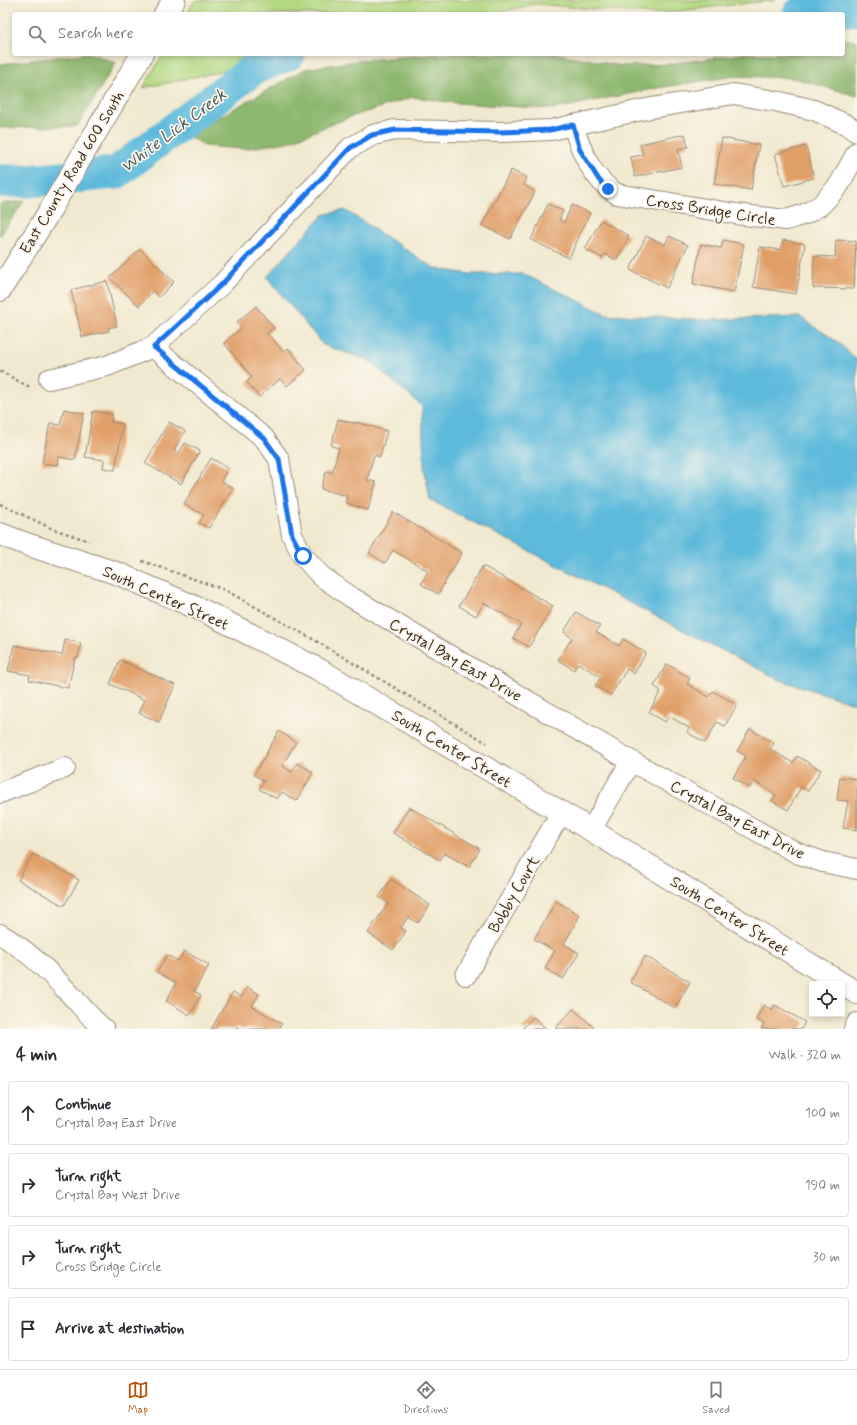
<!DOCTYPE html>
<html lang="en">
<head>
<meta charset="utf-8">
<style>
	:root { --surface:#fff; --page:#f7f7f7; --text:#2b2b33; --muted:#7c7c81; --line:#e1e1e2; --accent:#b45309 }
	body { margin:0; font-family:Mynerve,sans-serif; background:var(--page); color:var(--text) }
	.controls { position:absolute; right:12px; bottom:12px; display:grid; overflow:hidden; border-radius:4px; box-shadow:0 2px 6px #0003 }
	.controls button { width:36px; height:36px; display:grid; place-items:center; padding:0; border:0; border-bottom:1px solid var(--line); background:var(--surface); color:var(--text); font:20px sans-serif }
	.stop { position:absolute; width:12px; height:12px; margin:-9px; border:3px solid #1a73e8; border-radius:50%; background:#fff }
	.stop.end { background:#1a73e8; border-color:#fff; box-shadow:0 1px 4px #0008 }
	.list { margin:0; padding:0; list-style:none }
	h2 { display:flex; justify-content:space-between; align-items:center; height:52px; margin:0; padding:0 16px; font-size:17px }
	h2 small { font-size:13px; font-weight:400; color:var(--muted) }
	.list li { display:grid; grid-template-columns:26px 1fr auto; gap:12px; align-items:center; box-sizing:border-box; height:64px; margin:0 8px 8px; padding:0 8px; border:1px solid var(--line); border-radius:4px }
	.list b { display:block; font-size:15px; white-space:nowrap }
	.list p { margin:0; font-size:13px; white-space:nowrap; color:var(--muted) }
	.list em { font-size:13px; font-style:normal; color:var(--muted) }
	.icon { flex:none; width:22px; height:22px; fill:none; stroke:currentColor; stroke-width:2; stroke-linecap:round; stroke-linejoin:round }
	.map { position:relative; flex:none; width:857px; height:1029px; overflow:hidden }
	.search { position:absolute; background:var(--surface); box-shadow:0 2px 6px #0003; left:12px; right:12px; top:12px; height:44px; display:flex; align-items:center; gap:10px; box-sizing:border-box; padding:0 14px; border-radius:4px; color:var(--muted); font-size:15px }
	.sheet { height:340px; background:var(--surface) }
	nav { display:flex; justify-content:space-around; align-items:center; box-sizing:border-box; height:56px; border-top:1px solid var(--line); background:var(--surface); font-size:11px; color:var(--muted) }
	nav a { display:grid; justify-items:center; gap:2px }
	nav .on { color:var(--accent) }
	.map>svg:first-child { display:block }
</style>
</head>
<body>
<div class="map">
<svg width="857" height="1029" viewBox="0 0 857 1029">
	<rect width="100%" height="100%" fill="#fbf7ec"/>
	<filter id="ink" filterUnits="userSpaceOnUse"><feTurbulence type="fractalNoise" baseFrequency=".025" numOctaves="2"/><feDisplacementMap in="SourceGraphic" scale="8" xChannelSelector="R" yChannelSelector="G"/><feConvolveMatrix kernelMatrix="1 2 1 2 8 2 1 2 1" color-interpolation-filters="sRGB"/></filter>
	<filter id="wash" filterUnits="userSpaceOnUse"><feTurbulence type="fractalNoise" baseFrequency=".012" numOctaves="4" result="noise"/><feDisplacementMap in="SourceGraphic" scale="16" xChannelSelector="R" yChannelSelector="G"/><feGaussianBlur stdDeviation="0.9" result="paint"/><feColorMatrix in="noise" values="0 0 0 0 0 0 0 0 0 0 0 0 0 0 0 0 0 1.4 0 .05"/><feComposite in="paint" operator="in"/></filter>
	<g filter="url(#wash)">
		<rect width="100%" height="100%" fill="#f1e9cf"/>
		<g fill="#b2d882" stroke="#768150">
			<path d="M195,0h581l-123,14 -117,-10 -45,10h-304z"/>
			<path d="M163,54h139l-159,34z"/>
		</g>
		<g fill="#8db870" stroke="#647147">
			<path d="M843,39l14,2v55l-63,-18 -59,-2 -78,12 -103,21 -98,-6 -43,-6 -63,20 -62,25 -45,7 -38,-3 -18,-11 118,-66 58,-9 85,-6h111l63,12 48,-2 73,-10h100z"/>
			<path d="M83,54h8l25,9 -39,63 -77,2v-64z"/>
			<path d="M24,201l-24,35v-32z"/>
		</g>
		<path fill="#5dbadb" stroke="#4c727c" d="M345,210l89,58 35,6h54l83,40 100,6 94,-3 39,26 18,17v344l-77,-24 -350,-180 -6,-34 -2,-60 -54,-46 -45,-15 -56,-68 56,-62z"/>
		<g fill="none" stroke-linecap="round" stroke-linejoin="round">
			<g stroke="#5dbadb" stroke-width="33">
				<path d="M799,14l28,-5 30,1"/>
				<path d="M0,181h29l87,-8 139,-105 34,-14"/>
			</g>
		</g>
		<g id="blocks">
			<g fill="#e19f67">
				<path d="M685,134l3,13 -10,2 4,18 -47,10 -4,-20 12,-2 -3,-11z"/>
				<path d="M722,138l37,7 -8,45 -37,-6z"/>
				<path d="M806,146l8,32 -30,8 -9,-32z"/>
				<path d="M511,170l16,8 -3,7 11,7 -25,47 -28,-14z"/>
				<path d="M548,204l15,7 -4,9 5,3 8,-18 18,8 -21,45 -38,-18z"/>
				<path d="M601,220l28,16 -13,24 -11,-6 -3,4 -17,-9z"/>
				<path d="M646,236l19,9 4,-9 19,9 -21,43 -37,-18z"/>
				<path d="M723,240l21,4 -10,48 -41,-8 8,-40 20,4z"/>
				<path d="M783,240l22,4 -9,50 -43,-7 7,-40 21,3z"/>
				<path d="M836,240l20,1 -2,48 -41,-1 1,-32 21,1z"/>
				<path d="M140,249l34,33 -15,15 -6,-6 -14,15 -29,-28z"/>
				<path d="M107,281l10,45 -9,2 1,3 -27,6 -11,-47z"/>
				<path d="M256,306l18,22 -7,5 17,19 4,-4 18,22 -19,16 -7,-7 -21,18 -12,-15 5,-5 -28,-34 17,-15 -4,-6z"/>
				<path d="M64,409l20,4 -9,47 -16,-3 -1,8 -16,-2 8,-40 10,2z"/>
				<path d="M93,411l19,3 -1,8 12,2 -8,46 -12,-2 1,-8 -19,-3z"/>
				<path d="M338,419l18,5v-2l31,9 -7,26 -6,-2 -7,25 9,2 -8,28 -22,-7 1,-7 -26,-7 5,-18 6,2 7,-25 -8,-2z"/>
				<path d="M169,422l16,9 -11,19 5,3 6,-10 15,8 -19,33 -36,-21z"/>
				<path d="M211,458l17,10 -7,13 12,7 -24,40 -10,-5 5,-8 -20,-11z"/>
				<path d="M393,512l69,41 -24,41 -17,-10 7,-13 -35,-21 -8,13 -16,-10z"/>
				<path d="M483,566l70,40 -24,41 -16,-9 8,-14 -37,-21 -8,13 -17,-10z"/>
				<path d="M576,612l24,14 -4,6 23,14 4,-7 23,14 -12,21 -7,-5 -16,26 -16,-9 6,-9 -23,-14 -4,7 -16,-10 14,-22 -8,-6z"/>
				<path d="M65,640l16,3 -3,15h-3l-7,30 -39,-8 1,-5 -22,-4 6,-26 48,10z"/>
				<path d="M120,660l55,25 -16,37 -20,-9 6,-13 -35,-16z"/>
				<path d="M667,664l23,14 -3,6 22,13 4,-6 24,14 -12,21 -8,-4 -12,21 -18,-11 2,-4 -20,-12 -4,6 -16,-10 12,-21 -7,-5z"/>
				<path d="M750,729l24,14 -4,6 23,14 4,-7 24,14 -13,21 -7,-4 -13,23 -16,-9 4,-6 -22,-14 -4,7 -17,-10 13,-22 -9,-5z"/>
				<path d="M279,731l17,11 -14,24 10,6 5,-9 16,9 -16,29 -15,-9 -5,7 -18,-10 5,-8 -10,-6z"/>
				<path d="M840,777l17,2v51l-14,-2 5,-27 -11,-1z"/>
				<path d="M409,807l71,42 -11,18 -25,-14 -4,7 -47,-27z"/>
				<path d="M33,854l46,26 -15,26 -46,-26z"/>
				<path d="M391,879l39,26 -12,18 -10,-6 -7,11 5,3 -13,19 -25,-17 20,-30 -9,-6z"/>
				<path d="M556,901l24,14 -16,29 15,9 -16,26 -18,-11 10,-17 -21,-12z"/>
				<path d="M184,951l25,14 -15,26 7,4 -11,20 -24,-14 10,-18 -19,-11 10,-17 11,6z"/>
				<path d="M645,956l45,26 -15,26 -45,-26z"/>
				<path d="M247,987l12,7 -7,12 30,18 -3,5h-38l-4,-2 -2,2h-24l22,-37 8,5z"/>
				<path d="M764,1005l8,5 3,-5 30,17 -4,7h-40l3,-5 -8,-5z"/>
				<path d="M573,1009l23,20h-41z"/>
				<path d="M533,1017l14,12h-25z"/>
			</g>
		</g>
	</g>
	<g filter="url(#ink)">
		<use href="#blocks" fill-opacity="0" stroke="#968a76" stroke-width="1"/>
		<g fill="none" stroke-linecap="round" stroke-linejoin="round">
			<defs>
				<g id="street">
					<path d="M573,125c8,26 19,54 44,69l119,20 50,6 19,-6 16,-9 18,-20 18,-33"/>
					<path d="M153,347l111,91 15,21 13,76 11,21 18,20 30,21 72,43 208,121 166,92 26,9 34,7"/>
					<path d="M49,379l58,-13 46,-19 69,-63 128,-136 23,-13 22,-5 105,2 51,-2 95,-21 88,-15 46,8 34,8 33,15 10,7"/>
					<path d="M0,793l65,-25"/>
					<path d="M591,830l40,-69"/>
					<path d="M0,934c25,15 48,36 68,58 13,13 21,25 36,37"/>
					<path d="M466,975l95,-162"/>
					<path d="M854,1029l3,-6"/>
				</g>
				<g id="secondary">
					<path d="M165,14l9,-14"/>
					<path d="M0,290l46,-73 96,-163"/>
					<path d="M0,534l26,10 93,30 85,37 114,58 273,161 266,163"/>
				</g>
			</defs>
			<use href="#street" stroke="#968a76" stroke-width="22"/>
			<use href="#secondary" stroke="#968a76" stroke-width="24"/>
			<g stroke="#968a76" stroke-width="2.5" stroke-dasharray="3 3" stroke-linecap="butt">
				<path d="M0,372h2l25,14h5"/>
				<path d="M0,504l53,25 36,12"/>
				<path d="M142,561l83,29 93,52 169,101"/>
			</g>
			<use href="#street" stroke="#fff" stroke-width="20"/>
			<use href="#secondary" stroke="#fff" stroke-width="22"/>
		</g>
	</g>
	<g fill="none" stroke-linecap="round" stroke-linejoin="round" filter="url(#ink)">
		<path stroke="#1a73e8" stroke-width="5" d="M303,556l-11,-21 -13,-76 -15,-21 -110,-91 68,-63 128,-136 22,-13 23,-5 105,2 50,-2 23,-5 7,25 19,30 9,9"/>
	</g>
	<g text-anchor="middle" stroke-width="3.5" stroke-linejoin="round" paint-order="stroke">
		<g font-size="16" fill="#3b2a1e" stroke="#fbf7ec">
			<text transform="translate(71 172) rotate(-59)" y="6">East County Road 600 South</text>
			<text transform="translate(711 209) rotate(9)" y="6">Cross Bridge Circle</text>
			<text transform="translate(166 597) rotate(24)" y="6">South Center Street</text>
			<text transform="translate(456 659) rotate(30)" y="6">Crystal Bay East Drive</text>
			<text transform="translate(452 748) rotate(31)" y="6">South Center Street</text>
			<text transform="translate(738 819) rotate(28)" y="6">Crystal Bay East Drive</text>
			<text transform="translate(513 894) rotate(-60)" y="6">Bobby Court</text>
			<text transform="translate(730 915) rotate(32)" y="6">South Center Street</text>
		</g>
		<g font-size="17" font-style="italic" fill="#475c60" stroke="#fbf7ec">
			<text transform="translate(173 130) rotate(-37)" y="6">White Lick Creek</text>
		</g>
	</g>
</svg>
<div class="controls">
<button><svg class="icon" aria-label="locate" viewBox="0 0 24 24"><circle cx="12" cy="12" r="6"/><path d="M12 2v4M12 18v4M2 12h4M18 12h4"/></svg></button>
</div>
<div class="stop" style="left:303px;top:556px"></div>
<div class="stop end" style="left:608px;top:189px"></div>
<div class="search"><svg class="icon" aria-label="search" viewBox="0 0 24 24"><circle cx="10" cy="10" r="6"/><path d="M15 15l6 6"/></svg>Search here</div>
</div>
<section class="sheet">
<h2>4 min<small>Walk · 320 m</small></h2>
<ul class="list">
<li><svg class="icon" aria-label="ahead" viewBox="0 0 24 24"><path d="M12 20V5M6 11l6-6 6 6"/></svg><div><b>Continue</b><p>Crystal Bay East Drive</p></div><em>100 m</em></li>
<li><svg class="icon" aria-label="right" viewBox="0 0 24 24"><path d="M7 20v-9h11M14 6l5 5-5 5"/></svg><div><b>Turn right</b><p>Crystal Bay West Drive</p></div><em>190 m</em></li>
<li><svg class="icon" aria-label="right" viewBox="0 0 24 24"><path d="M7 20v-9h11M14 6l5 5-5 5"/></svg><div><b>Turn right</b><p>Cross Bridge Circle</p></div><em>30 m</em></li>
<li><svg class="icon" aria-label="arrive" viewBox="0 0 24 24"><path d="M6 21V4h12l-3 4 3 4H6"/></svg><div><b>Arrive at destination</b></div></li>
</ul>
</section>
<nav>
<a class="on"><svg class="icon" aria-label="map" viewBox="0 0 24 24"><path d="M3 6l6-2 6 2 6-2v14l-6 2-6-2-6 2zM9 4v14M15 6v14"/></svg>Map</a>
<a><svg class="icon" aria-label="directions" viewBox="0 0 24 24"><path d="M12 3l9 9-9 9-9-9zM9 14v-3h6M13 9l2 2-2 2"/></svg>Directions</a>
<a><svg class="icon" aria-label="saved" viewBox="0 0 24 24"><path d="M7 4h10v16l-5-4-5 4z"/></svg>Saved</a>
</nav>
</body>
</html>
